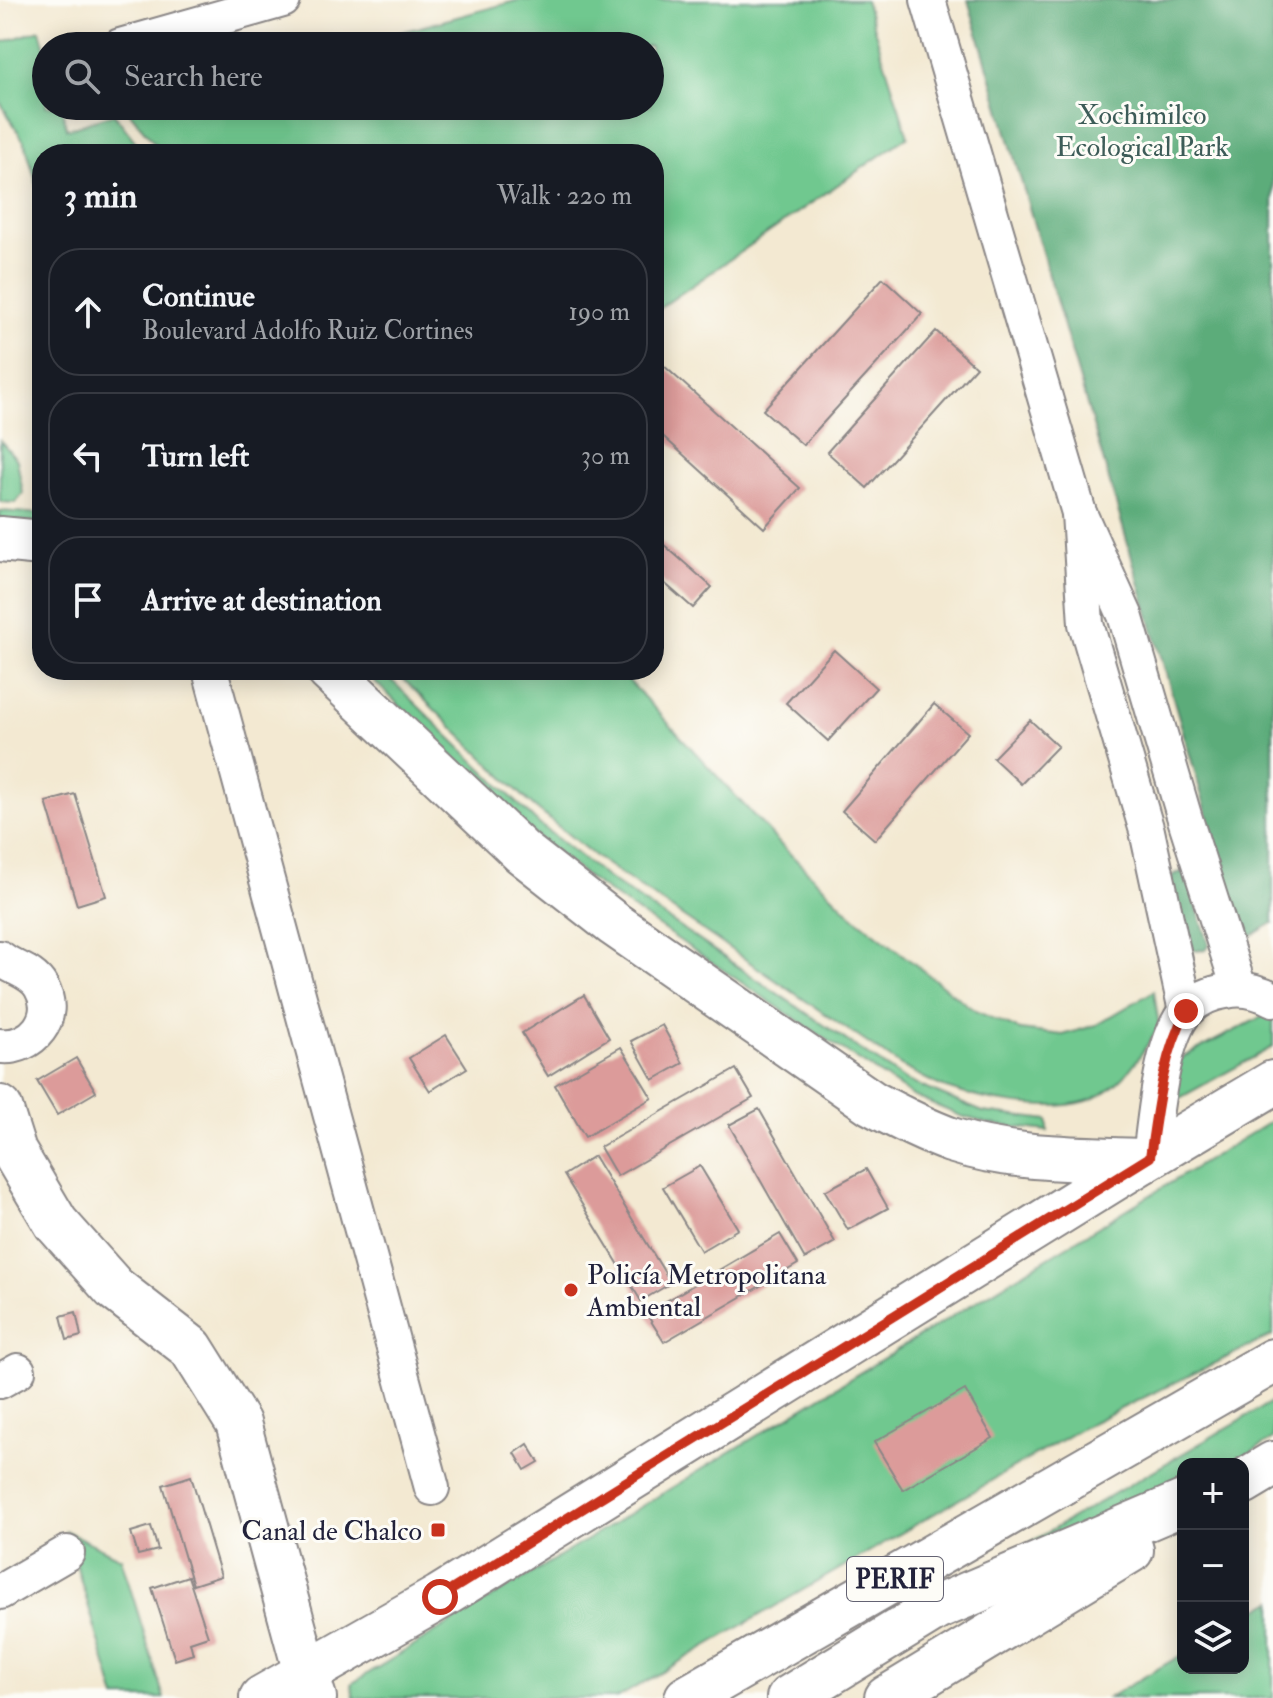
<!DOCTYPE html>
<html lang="en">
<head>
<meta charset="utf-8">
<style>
	:root { --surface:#171b24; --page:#20242c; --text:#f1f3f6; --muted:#9ea1a6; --line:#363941 }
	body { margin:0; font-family:"IM FELL Double Pica",serif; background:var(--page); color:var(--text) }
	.controls { position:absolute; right:24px; bottom:24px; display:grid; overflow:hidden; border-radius:16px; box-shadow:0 4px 20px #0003 }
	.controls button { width:72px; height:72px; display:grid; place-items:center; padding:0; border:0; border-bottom:2px solid var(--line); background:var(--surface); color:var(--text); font:40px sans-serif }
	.stop { position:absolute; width:24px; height:24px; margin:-18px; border:6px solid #c8321e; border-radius:50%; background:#fff }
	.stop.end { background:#c8321e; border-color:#fff; box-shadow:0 2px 8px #0008 }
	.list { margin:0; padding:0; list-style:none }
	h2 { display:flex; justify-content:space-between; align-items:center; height:104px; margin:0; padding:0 32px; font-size:34px }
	h2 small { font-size:26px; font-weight:400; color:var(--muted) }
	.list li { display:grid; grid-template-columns:52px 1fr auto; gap:24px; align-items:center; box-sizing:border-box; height:128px; margin:0 16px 16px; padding:0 16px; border:2px solid var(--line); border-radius:32px }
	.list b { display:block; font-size:30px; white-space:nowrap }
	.list p { margin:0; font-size:26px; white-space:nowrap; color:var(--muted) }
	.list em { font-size:26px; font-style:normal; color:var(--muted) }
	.icon { flex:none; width:44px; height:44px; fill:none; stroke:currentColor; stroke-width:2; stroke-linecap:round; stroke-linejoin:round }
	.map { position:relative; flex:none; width:1273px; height:1698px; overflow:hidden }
	.search { position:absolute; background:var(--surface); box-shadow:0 4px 20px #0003; left:32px; top:32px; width:632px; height:88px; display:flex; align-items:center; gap:20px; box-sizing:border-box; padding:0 28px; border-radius:44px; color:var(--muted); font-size:30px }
	.panel { position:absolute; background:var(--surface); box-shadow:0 4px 20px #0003; left:32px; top:144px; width:632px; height:536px; border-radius:32px }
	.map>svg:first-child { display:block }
</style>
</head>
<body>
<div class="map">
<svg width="1273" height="1698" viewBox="0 0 1273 1698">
	<rect width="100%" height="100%" fill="#fdfcf7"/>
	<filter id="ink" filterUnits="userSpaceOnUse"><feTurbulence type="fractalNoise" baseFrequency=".0125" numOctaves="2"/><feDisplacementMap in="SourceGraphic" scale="16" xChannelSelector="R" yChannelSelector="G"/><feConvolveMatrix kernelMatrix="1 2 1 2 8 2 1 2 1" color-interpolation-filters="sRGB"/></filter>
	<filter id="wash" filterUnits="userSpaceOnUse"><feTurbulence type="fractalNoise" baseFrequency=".006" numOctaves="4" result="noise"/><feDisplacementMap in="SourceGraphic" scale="32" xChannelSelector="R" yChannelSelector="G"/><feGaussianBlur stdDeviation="1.8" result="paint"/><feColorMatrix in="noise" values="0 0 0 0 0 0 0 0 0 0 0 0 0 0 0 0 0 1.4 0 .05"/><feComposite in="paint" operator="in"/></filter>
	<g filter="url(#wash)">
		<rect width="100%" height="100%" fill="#f3e9d2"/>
		<g fill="#6fc88f" stroke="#487565" stroke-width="2">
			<path d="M519,0h346l43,136 -254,176v-158h-491l-37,-46 524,-2v-60h-299z"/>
			<path d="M40,30l6,22v54h15l6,23 47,-15 31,40h-103v50l-17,-61 -25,-41v-59z"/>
			<path d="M0,440l17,20 6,33 -7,10 -16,-1z"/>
			<path d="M0,511l42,3v9l-42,-4z"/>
			<path d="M363,670h18l158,154 67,53 299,203 78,32 65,8v11l-58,-7 -29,-8 -48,-20 -131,-86 -190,-129 -71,-57z"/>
			<path d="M394,670h225l161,174 73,72 122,95 45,19 43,5 33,-10 58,-34 5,35c-17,28 -38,64 -72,75 -40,12 -102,0 -141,-13 -15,-5 -30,-15 -45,-22l-305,-209 -63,-51z"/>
			<path d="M1273,1011v36l-106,58 14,-47z"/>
			<path d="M1273,1120v215l-184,89 -472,274h-263l-3,-14z"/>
			<path d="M1273,1401v38l-42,25h-48v29l-193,73z"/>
			<path d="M66,1531l55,27 43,140h-48z"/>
			<path d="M1273,1601v97h-165l75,-44v14h60v-50z"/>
		</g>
		<g fill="#5bac7a" stroke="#3e675a" stroke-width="2">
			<path d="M968,0h305v923l-22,13 -10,-7z"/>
			<path d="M1185,871l24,73 -4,5 -8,2 -7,-2 -20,-70 4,-5z"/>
		</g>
		<g id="blocks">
			<g fill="#dc9b9a">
				<path d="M883,278l39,36 -119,131 -40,-35z"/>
				<path d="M936,331l40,36 -109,121 -40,-36z"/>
				<path d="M663,365l137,123 -36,40 -110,-100v-53z"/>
				<path d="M654,536l58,51 -19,21 -39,-34z"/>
				<path d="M834,650l42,38 -48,53 -42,-38z"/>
				<path d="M934,704l34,29 -93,107 -33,-29z"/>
				<path d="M1030,720l28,26 -37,38 -28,-26z"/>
				<path d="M75,794l31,102 -29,9 -31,-103z"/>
				<path d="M584,995l25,43 -61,38 -26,-43z"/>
				<path d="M662,1025l21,38 -30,17 -22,-39z"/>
				<path d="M446,1035l21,33 -37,23 -21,-33z"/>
				<path d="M621,1047l31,51 -67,39 -30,-52z"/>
				<path d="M76,1058l20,34 -39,23 -20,-34z"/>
				<path d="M736,1069l17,29 -136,78 -17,-29z"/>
				<path d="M759,1109l76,133 -30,17 -76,-134z"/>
				<path d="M594,1156l77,127 -30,18 -77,-126z"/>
				<path d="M700,1166l38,63 -37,22 -38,-64z"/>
				<path d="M866,1169l22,39 -40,22 -23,-39z"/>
				<path d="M780,1234l18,30 -134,78 -18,-29z"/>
				<path d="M76,1312l5,24 -14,4 -6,-24z"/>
				<path d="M965,1390l28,48 -90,52 -29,-48z"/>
				<path d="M528,1444l11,18 -14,8 -10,-17z"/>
				<path d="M191,1476l30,100 -28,9 -30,-100z"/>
				<path d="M151,1526l7,24 -20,5 -7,-23z"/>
				<path d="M188,1576l20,60 -18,6 3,12 -18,6 -23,-72z"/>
			</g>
		</g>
	</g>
	<g filter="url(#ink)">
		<use href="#blocks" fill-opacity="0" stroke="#8a8686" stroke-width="2"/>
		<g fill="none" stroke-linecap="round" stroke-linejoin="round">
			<defs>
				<g id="minor">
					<path d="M928,0l151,513"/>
					<path d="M120,46l163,-46"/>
					<path d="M210,670l222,818"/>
					<path d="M0,958c13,11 32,13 41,29 18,30 -9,63 -41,59"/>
					<path d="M1186,1011l-39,-180 -61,-207 -7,-111 46,102 60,204 54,169"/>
					<path d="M1150,1157c5,-37 11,-121 38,-148 10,-10 24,-16 38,-18 16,-4 32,0 47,8"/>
					<path d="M0,1381l18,-10"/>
					<path d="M0,1592l67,-39"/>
				</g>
				<g id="major">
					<path d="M0,539l42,4"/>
					<path d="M329,670l193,182 92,72 258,179c26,14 51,27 79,37 61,20 128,18 191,21"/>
					<path d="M0,1108l14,44 42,71 58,65 77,60 47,75 68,250"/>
					<path d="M262,1698l178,-101 702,-436 131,-78"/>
				</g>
				<g id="highway">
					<path d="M1243,1482l30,-18"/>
					<path d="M306,1673l8,25"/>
					<path d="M687,1698l586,-337"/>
					<path d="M789,1698l147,-90 247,-105"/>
					<path d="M887,1698l244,-148"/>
				</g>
			</defs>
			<use href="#minor" stroke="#8a8686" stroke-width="38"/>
			<use href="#major" stroke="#8a8686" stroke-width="48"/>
			<use href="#highway" stroke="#8a8686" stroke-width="48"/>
			<use href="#minor" stroke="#fff" stroke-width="34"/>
			<use href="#major" stroke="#fff" stroke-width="44"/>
			<use href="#highway" stroke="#fff" stroke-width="44"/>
		</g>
	</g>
	<g fill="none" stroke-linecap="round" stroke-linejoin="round" filter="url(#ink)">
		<path stroke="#c8321e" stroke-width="10" d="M440,1597l710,-440c8,-53 12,-98 36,-146"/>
	</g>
	<g fill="#c8321e" stroke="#fdfcf7" stroke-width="3">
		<circle cx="571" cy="1290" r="8"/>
		<rect x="430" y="1522" width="16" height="16" rx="4"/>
	</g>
	<g text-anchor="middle" stroke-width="6" stroke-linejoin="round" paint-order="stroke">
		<rect fill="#fdfcf7" stroke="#646373" stroke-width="2" x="847" y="1557" width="96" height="44" rx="6"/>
		<g font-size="26" font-weight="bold" fill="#22223b">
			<text x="895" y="1588">PERIF</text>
		</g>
		<g font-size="28" fill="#3d5c58" stroke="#fdfcf7">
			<text x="1142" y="124">Xochimilco<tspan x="1142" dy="32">Ecological Park</tspan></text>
		</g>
		<g font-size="28" fill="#22223b" stroke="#fdfcf7" text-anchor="start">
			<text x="587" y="1284">Policía Metropolitana<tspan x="587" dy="32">Ambiental</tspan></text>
			<text x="422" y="1540" text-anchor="end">Canal de Chalco</text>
		</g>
	</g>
</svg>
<div class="controls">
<button>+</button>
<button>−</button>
<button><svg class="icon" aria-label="layers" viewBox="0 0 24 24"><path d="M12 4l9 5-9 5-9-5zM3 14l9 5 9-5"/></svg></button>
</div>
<div class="stop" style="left:440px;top:1597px"></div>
<div class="stop end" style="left:1186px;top:1011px"></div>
<div class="search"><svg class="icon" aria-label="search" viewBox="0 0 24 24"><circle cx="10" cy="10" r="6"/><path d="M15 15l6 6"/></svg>Search here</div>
<section class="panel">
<h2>3 min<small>Walk · 220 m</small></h2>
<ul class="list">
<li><svg class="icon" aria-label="ahead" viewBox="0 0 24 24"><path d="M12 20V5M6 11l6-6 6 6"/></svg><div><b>Continue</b><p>Boulevard Adolfo Ruiz Cortines</p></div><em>190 m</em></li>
<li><svg class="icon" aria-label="left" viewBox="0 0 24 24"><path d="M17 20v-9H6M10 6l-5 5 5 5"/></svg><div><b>Turn left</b></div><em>30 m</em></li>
<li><svg class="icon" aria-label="arrive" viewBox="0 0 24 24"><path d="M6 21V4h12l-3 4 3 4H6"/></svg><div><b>Arrive at destination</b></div></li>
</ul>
</section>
</div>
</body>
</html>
